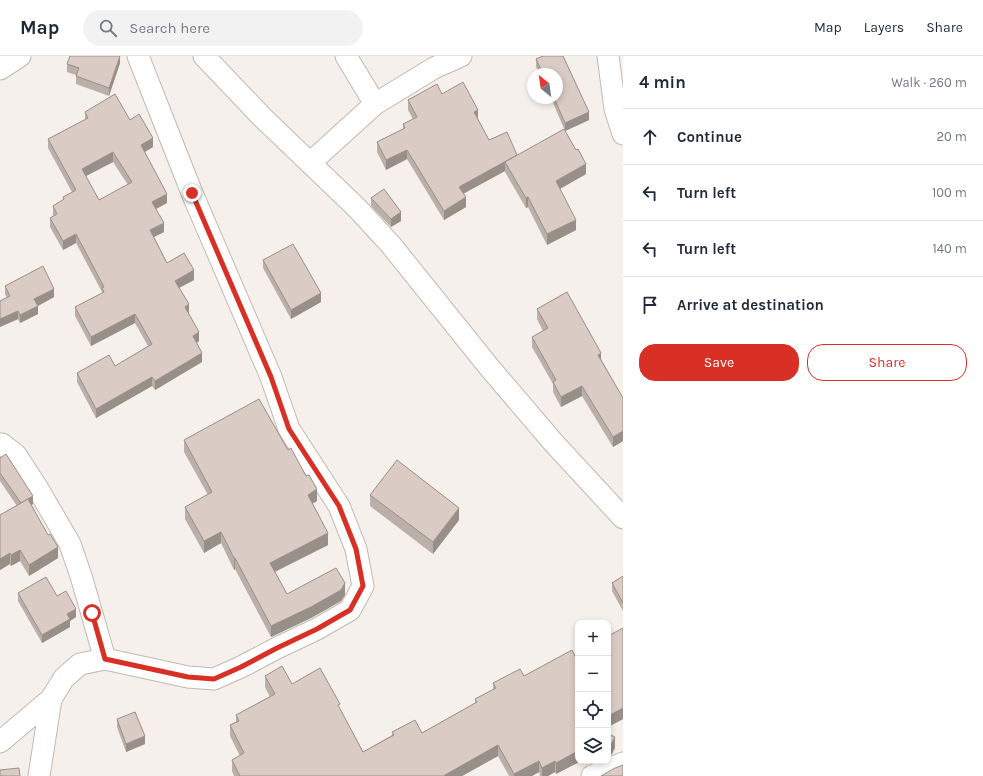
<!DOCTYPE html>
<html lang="en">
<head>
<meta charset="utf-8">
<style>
	:root { --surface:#fff; --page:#f2f2f3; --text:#1f2937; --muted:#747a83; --line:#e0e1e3; --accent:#d93025 }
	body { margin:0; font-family:Karla,sans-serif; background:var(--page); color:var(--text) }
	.controls { position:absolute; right:12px; bottom:12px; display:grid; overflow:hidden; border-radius:8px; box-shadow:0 2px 6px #0003 }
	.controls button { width:36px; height:36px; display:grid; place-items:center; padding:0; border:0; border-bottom:1px solid var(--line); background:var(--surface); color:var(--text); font:20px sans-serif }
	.compass { position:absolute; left:527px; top:12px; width:36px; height:36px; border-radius:50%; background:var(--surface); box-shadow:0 2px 6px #0003; rotate:331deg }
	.stop { position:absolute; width:12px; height:12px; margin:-9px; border:3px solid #d93025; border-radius:50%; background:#fff }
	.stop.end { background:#d93025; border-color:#fff; box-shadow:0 1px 4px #0008 }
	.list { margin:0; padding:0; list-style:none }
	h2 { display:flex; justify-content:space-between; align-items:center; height:52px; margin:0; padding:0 16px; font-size:17px }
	h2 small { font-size:13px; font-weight:400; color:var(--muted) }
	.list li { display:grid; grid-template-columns:26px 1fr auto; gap:12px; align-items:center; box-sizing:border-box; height:56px; padding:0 16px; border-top:1px solid var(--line) }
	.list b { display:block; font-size:15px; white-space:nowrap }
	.list em { font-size:13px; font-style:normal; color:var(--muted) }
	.actions { display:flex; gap:8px; padding:12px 16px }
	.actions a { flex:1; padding:9px 0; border:1px solid var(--accent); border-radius:16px; text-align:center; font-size:14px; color:var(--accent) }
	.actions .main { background:var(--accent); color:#fff }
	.icon { flex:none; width:22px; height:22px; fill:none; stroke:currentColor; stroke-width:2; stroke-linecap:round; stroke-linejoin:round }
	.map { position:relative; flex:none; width:623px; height:720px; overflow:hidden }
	header { display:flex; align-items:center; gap:24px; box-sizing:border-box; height:56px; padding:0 20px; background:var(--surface); border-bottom:1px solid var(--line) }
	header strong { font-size:19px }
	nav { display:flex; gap:22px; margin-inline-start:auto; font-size:14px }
	.search { width:280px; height:36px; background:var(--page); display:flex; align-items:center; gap:10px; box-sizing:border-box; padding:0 14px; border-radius:22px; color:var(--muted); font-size:15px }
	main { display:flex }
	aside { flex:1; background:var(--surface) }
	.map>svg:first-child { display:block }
</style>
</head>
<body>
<header>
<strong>Map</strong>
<div class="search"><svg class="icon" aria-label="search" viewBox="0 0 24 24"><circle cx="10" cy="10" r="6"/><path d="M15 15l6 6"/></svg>Search here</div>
<nav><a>Map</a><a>Layers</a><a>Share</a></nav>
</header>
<main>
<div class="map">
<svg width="623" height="720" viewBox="0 0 623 720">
	<rect width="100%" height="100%" fill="#f5f0ec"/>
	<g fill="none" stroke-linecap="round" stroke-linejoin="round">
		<defs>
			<g id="minor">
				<path d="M204,0l58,61 95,91 34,37 98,122 63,74 71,77"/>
				<path d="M346,0l29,48"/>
				<path d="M608,0l7,53 8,25"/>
				<path d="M0,13l20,-13"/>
				<path d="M310,107l65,-59 59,-36 27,-12"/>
				<path d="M0,388h2l14,11 22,34 32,55 11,32 24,83"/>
				<path d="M0,686l51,-43"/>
				<path d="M39,720l12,-77 13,-21 16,-14 25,-5 83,18 26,2 27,-12 36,-19 40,-19 33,-19 13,-24 -7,-37 -17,-43 -50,-77 -18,-52 -79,-184 -54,-137"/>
				<path d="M592,720l31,-13"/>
			</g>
		</defs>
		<use href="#minor" stroke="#c4b8b1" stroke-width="23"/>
		<use href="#minor" stroke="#fff" stroke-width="21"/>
	</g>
	<g fill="#bbafa9" fill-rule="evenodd">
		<path d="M120,0v7l-11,33 -33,-12v-9l-9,-3v-8z"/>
		<path d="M543,0h20l26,56v8l-24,11 -14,-33h6v-24h-17l-4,-7v-8z"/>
		<path d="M442,38l36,25 11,21 28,15 69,19 -26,15 16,41 -29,15 -19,-38 -2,1 -21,-36v-1l-42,23 3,13 -22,13 -37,-61 -21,11 -9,-18v-10l26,-13v-5l10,-5 -5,-9v-10z"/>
		<path d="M85,56l45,8 23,27 -8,5 22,51 -11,6 8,23 -10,5 13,26 27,17 -15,8 20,53 -2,2 5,19 -47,28 -3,-4 -56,32 -19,-36v-9l38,-7 33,-20 -13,-23 -44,23 -16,-30v-9l27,-14v-1l-26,-49 -13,7 -13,-23v-9l3,-2v-10l10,-6v-3l9,-5 -24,-44v-9l37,-19zM113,106l15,23 -29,15 -13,-24z"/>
		<path d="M371,142l30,23 -10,6 -20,-21z"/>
		<path d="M263,204l58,42 -30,17 -28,-51z"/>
		<path d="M5,230l49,11 -16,9v8l-18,9 -2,-4 -18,8v-26l7,-3 -2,-4z"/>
		<path d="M537,253l64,50 22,39v43l-10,6 -31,-51 -21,11 -8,-15v-8l-21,-37v-10l11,-6 -6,-12z"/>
		<path d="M184,384l104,10 29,51 -5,3 16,41 -53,27 12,22 58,1 -4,6 -30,17 -40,19 -36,-68 -1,1 -13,-27 -17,10 -19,-34v-12l23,-12 -24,-43z"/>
		<path d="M0,402l33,46 -2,1 27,53 -29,18 -9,-15 -9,5 -1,-2 -10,6v-55l17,-9 -17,-25z"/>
		<path d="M370,439l89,25 -26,34 -63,-48z"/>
		<path d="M623,520v35l-11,-20v-8z"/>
		<path d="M18,537l39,3 19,21 -6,4v6l-28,16 -24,-42z"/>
		<path d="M608,580l15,83 -15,8z"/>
		<path d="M265,620l27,8 48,25 23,43 29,-17v-3l30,1 53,-30v-4l18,-9v-7l31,-7 54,85h3l-25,13 -1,-2 -7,4h-8l-1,-4 -7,4h-23l-11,-20 -36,20h-228l-2,-5v-11l8,-4 -10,-20v-11l6,-3v-7l34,-18 -5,-10z"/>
		<path d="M117,663l28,25 -19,8 -9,-25z"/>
	</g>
	<g fill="#998f89">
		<path d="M120,0v7l-11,33v-8z"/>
		<path d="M478,54v9l-4,-7z"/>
		<path d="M589,56v8l-24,11v-8z"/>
		<path d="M153,82v9l-12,7v-9z"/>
		<path d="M407,94v9l-21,11v-10z"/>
		<path d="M113,96v10l-31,16v-9z"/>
		<path d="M517,99l-12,7v9l-46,25v-9z"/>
		<path d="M586,108v10l-30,17v-10z"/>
		<path d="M167,138v9l-15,8v-9z"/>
		<path d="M466,141v10l-22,13v-9z"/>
		<path d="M528,141v10l-2,1v-10z"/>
		<path d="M401,156v9l-10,6v-8z"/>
		<path d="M576,164v10l-29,15v-11z"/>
		<path d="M164,167v9l-14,7v-9z"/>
		<path d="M76,178v9l-13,7v-9z"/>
		<path d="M194,214v10l-19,10v-9z"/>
		<path d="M54,233v8l-20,11v-9z"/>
		<path d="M321,237v9l-30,17v-9z"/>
		<path d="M189,248v9l-4,3v-9z"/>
		<path d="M38,250v8l-18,9v-8z"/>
		<path d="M18,255v8l-18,8v-8z"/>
		<path d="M135,258v9l-44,23v-9z"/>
		<path d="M199,276v9l-6,4v-9z"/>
		<path d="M202,297v9l-47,28v-9z"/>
		<path d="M601,297v11l-3,-9z"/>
		<path d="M152,321v9l-56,32v-9z"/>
		<path d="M582,330v10l-21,11v-10z"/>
		<path d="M623,375v10l-10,6v-10z"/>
		<path d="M317,433v12l-9,5v-11z"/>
		<path d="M33,440v8l-12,8v-9z"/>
		<path d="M459,452v12l-26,34v-12z"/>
		<path d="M221,476v11l-17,10v-12z"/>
		<path d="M328,477v12l-58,29v-11z"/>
		<path d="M58,491v11l-29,18v-11z"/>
		<path d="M20,494v11l-9,5v-11z"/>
		<path d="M10,497v11l-10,6v-11z"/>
		<path d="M234,502h1v11l-1,1z"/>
		<path d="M345,527v12l-4,6 -30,17 -40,19v-11z"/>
		<path d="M76,553v8l-6,4v6l-28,16v-8l25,-21z"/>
		<path d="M623,652v11l-15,8v-11z"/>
		<path d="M145,680v8l-19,8v-8z"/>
		<path d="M615,681v11l-3,6 -4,2v-11z"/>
		<path d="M498,689v11l-36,20h-17v-1z"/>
		<path d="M578,695v10h3l-25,13v-11z"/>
		<path d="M539,705v11l-7,4h-18v-2z"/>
		<path d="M555,705v11l-7,4h-6v-8z"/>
	</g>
	<g fill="#daccc4" stroke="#998f89" fill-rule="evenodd">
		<path d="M70,0h50l-11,32 -33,-12 3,-8 -12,-4z"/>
		<path d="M543,0h20l26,56 -24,11 -11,-25h3v-24h-14l-7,-15z"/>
		<path d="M463,26l15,28 -4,2 15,28 18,-8 10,23 -58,32 7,10 -22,14 -37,-61 -21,10 -9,-18 28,-14 -2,-4 14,-7 -9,-17 29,-16 5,10z"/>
		<path d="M115,38l15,26 9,-6 14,24 -12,7 26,49 -15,8 12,21 -14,7 17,33 17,-10 10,17 -19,11 14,23 -4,3 14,25 -6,4 9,17 -47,28 -3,-4 -56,32 -19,-36 32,-18 6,11 37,-22 -17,-30 -44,23 -16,-30 29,-15 -2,-4 2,-1 -28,-53 -13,7 -13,-23 7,-4 -4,-8 11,-7 -1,-2 13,-7 -28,-51 40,-21 -3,-6zM113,96l19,30 -33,18 -17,-31z"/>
		<path d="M564,73l12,21 2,-1 8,15 -30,17 20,39 -29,14 -19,-37 -2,1 -21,-36z"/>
		<path d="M384,133l17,23 -10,7 -20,-21z"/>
		<path d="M293,188l28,49 -30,17 -28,-50z"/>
		<path d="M43,210l11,23 -20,10 4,7 -18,9 -2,-4 -18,8v-18l10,-5 -5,-10z"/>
		<path d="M567,236l34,61 -3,2 25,43v33l-10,6 -31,-51 -21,11 -8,-15 3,-2 -24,-43 16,-9 -11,-19z"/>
		<path d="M259,343l29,51 3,-2 15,28 3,-1 8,14 -9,6 20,38 -58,30 17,31 49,-26 9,15 -4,7 -30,17 -40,19 -36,-68h-1l-13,-26 -17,9 -19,-34 27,-15 -28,-52z"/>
		<path d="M6,398l27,42 -12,7 -21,-30v-15z"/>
		<path d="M397,404l62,48 -26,34 -63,-47z"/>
		<path d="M28,443l20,36 2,-1 8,13 -29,18 -9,-15 -9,5 -1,-2 -10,6v-44z"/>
		<path d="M623,520v27l-11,-20z"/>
		<path d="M46,521l11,19 9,-5 10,18 -9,5 3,5 -28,16 -24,-42z"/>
		<path d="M623,572v80l-15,8v-58l3,-2 -3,-7v-13z"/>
		<path d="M572,594l6,12v89l-22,12 -1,-2 -13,7 -3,-7 -25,13 -16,-29 -53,30v1h-205l-8,-16 12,-7 -14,-28 9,-4 -3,-6 39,-21 -10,-18 17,-10 10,18 28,-16 20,36 -2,1 25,47 31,-17 -2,-3 23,-12 7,13 55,-31 -2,-3 21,-11 -3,-5 27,-14 4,7z"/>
		<path d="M135,656l10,24 -19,8 -9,-25z"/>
		<path d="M608,678l7,3 -3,6 -4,2z"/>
		<path d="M623,709v11h-22l14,-8z"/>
		<path d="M19,712l1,8h-20v-6z"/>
	</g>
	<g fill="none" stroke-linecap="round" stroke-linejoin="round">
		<path stroke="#d93025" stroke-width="5" d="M92,557l13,46 83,18 26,2 27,-12 36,-19 40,-19 33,-19 13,-24 -7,-37 -17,-43 -50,-77 -18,-52 -79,-184"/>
	</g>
</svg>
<div class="controls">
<button>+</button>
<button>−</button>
<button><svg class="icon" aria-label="locate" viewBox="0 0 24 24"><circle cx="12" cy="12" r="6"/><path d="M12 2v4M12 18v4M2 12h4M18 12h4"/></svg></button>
<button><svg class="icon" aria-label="layers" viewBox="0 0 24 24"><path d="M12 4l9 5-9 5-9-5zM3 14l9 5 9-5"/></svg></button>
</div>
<svg class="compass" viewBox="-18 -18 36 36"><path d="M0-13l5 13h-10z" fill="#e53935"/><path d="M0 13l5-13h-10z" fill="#747a83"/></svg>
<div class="stop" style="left:92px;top:557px"></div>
<div class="stop end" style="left:192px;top:137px"></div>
</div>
<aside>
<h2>4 min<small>Walk · 260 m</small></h2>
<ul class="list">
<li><svg class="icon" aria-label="ahead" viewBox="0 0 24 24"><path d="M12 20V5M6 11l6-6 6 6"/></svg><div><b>Continue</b></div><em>20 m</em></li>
<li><svg class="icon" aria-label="left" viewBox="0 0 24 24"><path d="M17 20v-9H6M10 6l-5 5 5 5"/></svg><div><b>Turn left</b></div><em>100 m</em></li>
<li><svg class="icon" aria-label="left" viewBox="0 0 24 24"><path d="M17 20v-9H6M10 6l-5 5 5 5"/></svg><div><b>Turn left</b></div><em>140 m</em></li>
<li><svg class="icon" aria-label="arrive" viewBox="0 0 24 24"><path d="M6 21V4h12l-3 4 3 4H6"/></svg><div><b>Arrive at destination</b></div></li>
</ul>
<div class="actions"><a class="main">Save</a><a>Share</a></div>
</aside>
</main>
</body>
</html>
